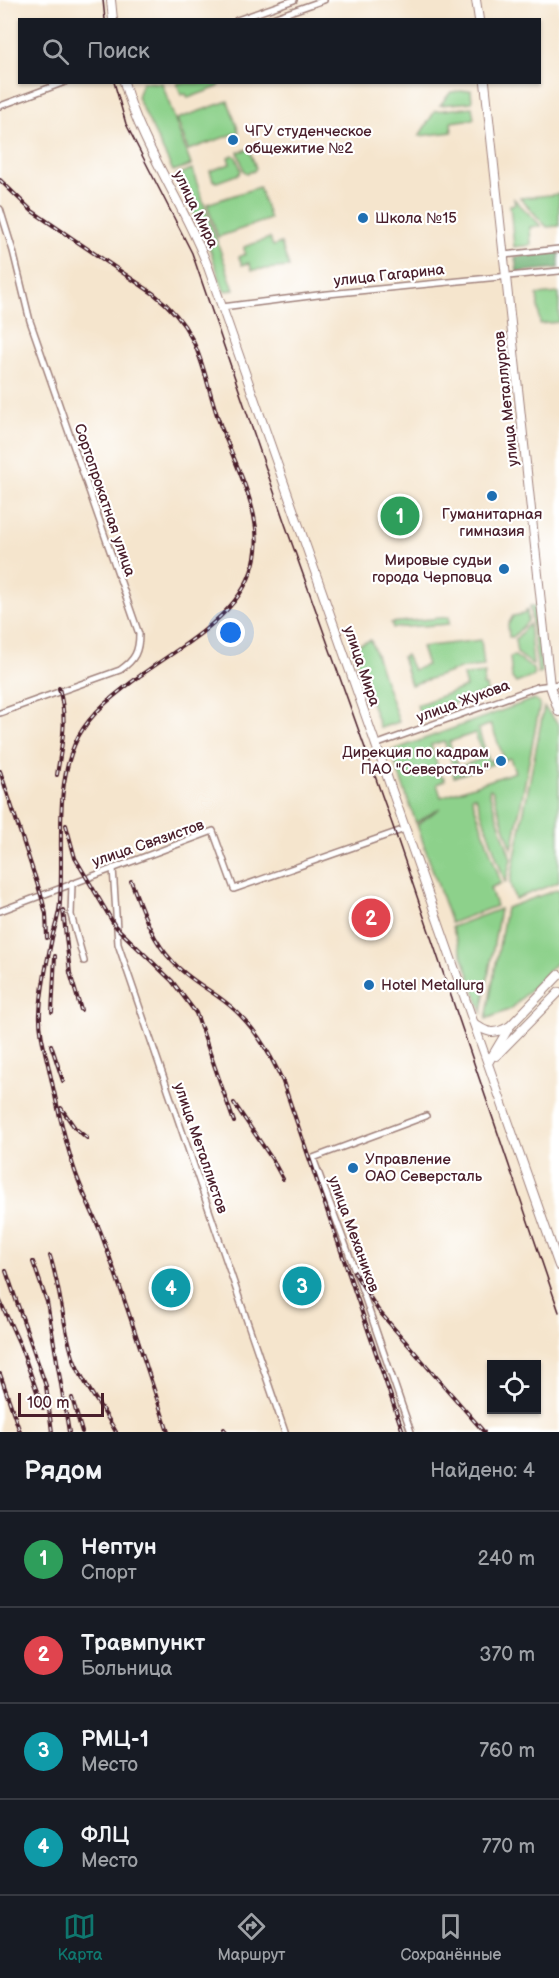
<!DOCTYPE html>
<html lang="ru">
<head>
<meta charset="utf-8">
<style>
	:root { --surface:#171b24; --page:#242831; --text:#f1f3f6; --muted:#9ea1a6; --line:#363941; --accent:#0f766e }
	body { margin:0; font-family:"Balsamiq Sans",sans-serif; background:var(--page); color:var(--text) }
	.controls { position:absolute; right:18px; bottom:18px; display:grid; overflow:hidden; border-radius:0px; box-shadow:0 2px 4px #0004 }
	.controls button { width:54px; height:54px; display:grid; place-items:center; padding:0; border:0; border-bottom:2px solid var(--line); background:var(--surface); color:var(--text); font:30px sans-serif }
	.scale { position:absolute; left:18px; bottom:15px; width:86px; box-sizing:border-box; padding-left:6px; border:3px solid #4a1f2b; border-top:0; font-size:16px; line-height:21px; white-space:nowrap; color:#4a1f2b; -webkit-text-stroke:4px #fff; paint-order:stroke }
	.you { position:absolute; left:231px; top:633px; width:21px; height:21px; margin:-15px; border:4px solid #fff; border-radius:50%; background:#1a73e8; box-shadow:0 0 0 9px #1a73e833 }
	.badge { display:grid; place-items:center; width:39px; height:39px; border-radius:50%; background:var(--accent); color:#fff; font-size:20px; font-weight:700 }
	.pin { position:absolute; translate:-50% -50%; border:3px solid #fff; box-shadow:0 2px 6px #0006 }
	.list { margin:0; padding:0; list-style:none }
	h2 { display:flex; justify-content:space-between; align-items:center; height:78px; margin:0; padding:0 24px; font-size:26px }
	h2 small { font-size:20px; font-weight:400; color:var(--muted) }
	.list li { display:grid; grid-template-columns:39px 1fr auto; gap:18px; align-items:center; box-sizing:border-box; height:96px; padding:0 24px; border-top:2px solid var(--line) }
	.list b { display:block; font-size:22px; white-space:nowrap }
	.list p { margin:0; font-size:20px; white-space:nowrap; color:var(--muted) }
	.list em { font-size:20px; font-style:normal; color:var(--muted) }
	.icon { flex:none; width:33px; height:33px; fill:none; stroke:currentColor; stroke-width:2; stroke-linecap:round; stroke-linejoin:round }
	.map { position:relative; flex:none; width:559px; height:1432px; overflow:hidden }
	.search { position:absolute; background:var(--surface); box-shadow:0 2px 4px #0004; left:18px; right:18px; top:18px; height:66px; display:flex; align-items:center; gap:15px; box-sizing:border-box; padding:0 21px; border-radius:0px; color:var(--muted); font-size:22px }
	.sheet { height:462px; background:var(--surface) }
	nav { display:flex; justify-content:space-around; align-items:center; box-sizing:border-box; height:84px; border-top:2px solid var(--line); background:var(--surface); font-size:16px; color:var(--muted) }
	nav a { display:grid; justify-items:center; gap:3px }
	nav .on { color:var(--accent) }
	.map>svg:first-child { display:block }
</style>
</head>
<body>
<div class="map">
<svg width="559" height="1432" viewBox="0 0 559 1432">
	<rect width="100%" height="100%" fill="#fff"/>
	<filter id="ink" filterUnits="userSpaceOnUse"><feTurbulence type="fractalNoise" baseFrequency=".0167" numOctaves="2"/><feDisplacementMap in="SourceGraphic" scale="12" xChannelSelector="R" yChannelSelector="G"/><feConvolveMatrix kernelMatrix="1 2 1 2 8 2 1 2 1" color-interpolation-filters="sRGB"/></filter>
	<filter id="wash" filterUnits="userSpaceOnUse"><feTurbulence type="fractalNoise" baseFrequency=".008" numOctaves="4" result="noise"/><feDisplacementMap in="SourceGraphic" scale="24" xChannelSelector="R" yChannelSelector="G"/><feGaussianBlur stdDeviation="1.35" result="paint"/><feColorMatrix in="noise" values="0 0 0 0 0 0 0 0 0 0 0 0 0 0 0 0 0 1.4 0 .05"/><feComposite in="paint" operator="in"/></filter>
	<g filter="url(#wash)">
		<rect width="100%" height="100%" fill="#f5e5cd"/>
		<g fill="#8dd18b" stroke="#6c785b" stroke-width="1.5" fill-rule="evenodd">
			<path d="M142,82l20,1 29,82 -18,6 -36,-74z"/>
			<path d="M177,83h42l1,2 -2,2 -30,11 -2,-4 -5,1z"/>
			<path d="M471,90l1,12 -32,3 11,-13z"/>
			<path d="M228,101l11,31 -51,18 -11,-31z"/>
			<path d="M472,107l2,12 -23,3 1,10 -33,4 16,-25z"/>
			<path d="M249,149l7,19 -2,3 -7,2 -3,-2 -6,-19z"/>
			<path d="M233,155l3,2 5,13 -2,4 -22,8 -4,-2 -3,-9 20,-7 -2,-7z"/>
			<path d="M192,169l42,121 -10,1 -16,-47 -32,-69z"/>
			<path d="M259,187l11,32 -52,18 -11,-33z"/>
			<path d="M559,194v32l-12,1 -27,-29z"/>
			<path d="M514,199l27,27 -11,1 1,18 -17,2 -4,-42 5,-1z"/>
			<path d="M270,238l3,8 8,-3 8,24 -37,3 -3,-7 -7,2 -3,-8 6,-3 -1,-7z"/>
			<path d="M559,293v29l-19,2 -3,-29z"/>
			<path d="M530,606h5l7,67 -4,1z"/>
			<path d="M527,610l1,11 -15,16h-4l-1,-12 5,-9 11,-2z"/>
			<path d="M449,617v7l-56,4 -2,-5z"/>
			<path d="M529,624l4,41 -16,-12 -2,-13z"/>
			<path d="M371,640l28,82 -19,6 -28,-81z"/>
			<path d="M481,640l3,26 -21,2 -52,17 -9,-28 4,-2 7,15 14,-5 -6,-18z"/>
			<path d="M515,656l18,13 1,7 -18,7 -4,-5 -2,-21z"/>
			<path d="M485,673l-2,13h3l1,6 -67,23 -3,-10 49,-18 -3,-11 2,-1z"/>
			<path d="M534,699l6,5 -28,146 -20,-60 -2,-1 -1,3 22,67 -5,22 -1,1 -29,-85 -3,-1 -1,2 29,85 -11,5 6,18 -45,17 -34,-98 23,-17 -24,15 -25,-72zM491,724l12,32 -3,1 1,4 9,-3 5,14 -74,25 -4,-13 8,-4 -1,-3h-3l-10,-32 13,-4 11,31 -2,1 1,4 39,-13 -1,-4 -3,1 -11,-32zM475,733l9,25 -26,9 -9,-25z"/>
			<path d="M544,707l15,18v157l-44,17 -5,-16z"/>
			<path d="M559,889v71l-48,49 -25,10 20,-111z"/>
			<path d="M500,909l-18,103 -30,-85z"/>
		</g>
		<path fill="#72b377" stroke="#5e6951" stroke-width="1.5" d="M559,252v16l-42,4 -2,-15z"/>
	</g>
	<g filter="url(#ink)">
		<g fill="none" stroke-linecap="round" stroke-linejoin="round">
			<defs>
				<g id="street">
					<path d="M237,20l57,-20"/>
					<path d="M267,20l57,-20"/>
					<path d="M0,106l65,-24"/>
					<path d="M0,209l13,42 17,70 109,313c0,17 -4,26 -19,36l-120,43"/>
					<path d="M504,255l55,-6"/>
					<path d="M222,307l96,-12 241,-24"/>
					<path d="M375,745l162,-58 22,-3"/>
					<path d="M113,868l5,76 167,488"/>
					<path d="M72,883l-1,32 13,46"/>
					<path d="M0,911l213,-80 21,58 171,-60"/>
					<path d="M411,1432l-52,-151 -46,-123 113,-42"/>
				</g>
				<g id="secondary">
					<path d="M111,0l2,20"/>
					<path d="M476,0l3,20"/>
					<path d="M124,82c18,66 60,121 84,185l351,999"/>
					<path d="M485,82l65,604 9,26"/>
					<path d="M474,1023c12,10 20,12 34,4"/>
					<path d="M496,1056l63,-64"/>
					<path d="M488,1063l22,-37 49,-51"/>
				</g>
			</defs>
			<use href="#street" stroke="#a0827c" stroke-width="8"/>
			<use href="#secondary" stroke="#a0827c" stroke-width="10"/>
			<use href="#street" stroke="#fff" stroke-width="5"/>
			<use href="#secondary" stroke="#fff" stroke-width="8"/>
			<g stroke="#4a1f2b" stroke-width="1.5">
				<path d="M103,0l2,20"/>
				<path d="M114,82l12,42 66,129 93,271 110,308 164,480"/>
			</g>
			<defs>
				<g id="rail">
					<path d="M0,180l32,31 122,83c50,39 47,78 67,133 11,28 27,60 33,89 18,83 -57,119 -113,159 -24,18 -48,35 -63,62 -25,50 -14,110 -18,164 0,12 -5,25 -8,37 -5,25 -11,49 -12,75 -1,19 5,38 9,56 8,35 15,71 27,105 7,20 17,39 25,59 24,66 45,133 67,199"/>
					<path d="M0,771l41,124 5,19 1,24"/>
					<path d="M57,775c5,-33 11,-54 2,-87"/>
					<path d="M66,825l9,33 40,68 57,55 24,32 38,109"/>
					<path d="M131,881c11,29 20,58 42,81 14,16 34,26 51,39 28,21 45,50 59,81l120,350"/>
					<path d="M63,910l7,63 11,37"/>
					<path d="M52,1012l3,-56"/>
					<path d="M51,1045l12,36"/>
					<path d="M234,1103l38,56 11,20"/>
					<path d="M61,1108l14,20 12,10"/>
					<path d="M50,1256c11,34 13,72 24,104 10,26 29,48 42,72"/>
					<path d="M33,1262l14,40 22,130"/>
					<path d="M6,1271l40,115 6,46"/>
					<path d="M354,1272l24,38 106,122"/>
					<path d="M0,1301l20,44 23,63"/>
					<path d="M0,1374l20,58"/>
					<path d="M72,1398l10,34"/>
					<path d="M224,1429l2,3"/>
				</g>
			</defs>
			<use href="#rail" stroke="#4a1f2b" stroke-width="4"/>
			<use href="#rail" stroke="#fff" stroke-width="1.5" stroke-dasharray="4.5" stroke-linecap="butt"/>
		</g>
	</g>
	<g fill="#1f6fb2" stroke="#fff" stroke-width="2">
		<circle cx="233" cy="140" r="6"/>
		<circle cx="363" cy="218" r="6"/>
		<circle cx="492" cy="496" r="6"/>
		<circle cx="504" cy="569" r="6"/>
		<circle cx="501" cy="761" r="6"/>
		<circle cx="369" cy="985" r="6"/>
		<circle cx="353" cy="1168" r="6"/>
	</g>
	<g text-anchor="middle" stroke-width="4.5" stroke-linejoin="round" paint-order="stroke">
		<g font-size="15" fill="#4a1f2b" stroke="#fff" text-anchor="start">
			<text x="245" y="136">ЧГУ студенческое<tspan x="245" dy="17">общежитие №2</tspan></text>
			<text x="375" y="223">Школа №15</text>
			<text x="492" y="519" text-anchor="middle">Гуманитарная<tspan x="492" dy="17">гимназия</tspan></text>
			<text x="492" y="565" text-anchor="end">Мировые судьи<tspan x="492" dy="17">города Черповца</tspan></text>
			<text x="489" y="757" text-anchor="end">Дирекция по кадрам<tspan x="489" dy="17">ПАО "Северсталь"</tspan></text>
			<text x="381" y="990">Hotel Metallurg</text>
			<text x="365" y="1164">Управление<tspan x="365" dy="17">OAO Северсталь</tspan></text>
		</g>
		<g font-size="15" fill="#4a1f2b" stroke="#fff">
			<text transform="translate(196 209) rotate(64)" y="5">улица Мира</text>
			<text transform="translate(389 275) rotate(-6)" y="5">улица Гагарина</text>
			<text transform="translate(506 399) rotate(-96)" y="5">улица Металлургов</text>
			<text transform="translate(105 500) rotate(71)" y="5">Сортопрокатная улица</text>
			<text transform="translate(362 666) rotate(71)" y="5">улица Мира</text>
			<text transform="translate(463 701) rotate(-20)" y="5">улица Жукова</text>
			<text transform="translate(148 843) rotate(-19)" y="5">улица Связистов</text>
			<text transform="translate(201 1148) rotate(71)" y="5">улица Металлистов</text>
			<text transform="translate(354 1234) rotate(70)" y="5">улица Механиков</text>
		</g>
	</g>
</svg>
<div class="controls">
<button><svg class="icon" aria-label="locate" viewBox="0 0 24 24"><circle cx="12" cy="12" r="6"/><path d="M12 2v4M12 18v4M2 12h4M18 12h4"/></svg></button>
</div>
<div class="scale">100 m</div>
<div class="you"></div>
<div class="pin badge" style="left:400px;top:516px;background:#2e9e5b">1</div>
<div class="pin badge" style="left:371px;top:918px;background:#e0444e">2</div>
<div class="pin badge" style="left:302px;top:1286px;background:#0f9aa8">3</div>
<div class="pin badge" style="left:171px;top:1288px;background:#0f9aa8">4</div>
<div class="search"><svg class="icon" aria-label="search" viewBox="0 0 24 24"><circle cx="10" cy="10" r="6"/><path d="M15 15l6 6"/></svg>Поиск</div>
</div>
<section class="sheet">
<h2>Рядом<small>Найдено: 4</small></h2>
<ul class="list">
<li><span class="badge" style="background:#2e9e5b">1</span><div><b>Нептун</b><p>Спорт</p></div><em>240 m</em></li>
<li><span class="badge" style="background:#e0444e">2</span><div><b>Травмпункт</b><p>Больница</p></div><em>370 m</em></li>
<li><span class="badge" style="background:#0f9aa8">3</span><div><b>РМЦ-1</b><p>Место</p></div><em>760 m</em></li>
<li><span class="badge" style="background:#0f9aa8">4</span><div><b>ФЛЦ</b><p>Место</p></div><em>770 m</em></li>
</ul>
</section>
<nav>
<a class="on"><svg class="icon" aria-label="map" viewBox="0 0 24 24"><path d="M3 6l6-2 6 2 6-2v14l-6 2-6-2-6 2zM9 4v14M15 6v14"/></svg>Карта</a>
<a><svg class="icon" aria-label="directions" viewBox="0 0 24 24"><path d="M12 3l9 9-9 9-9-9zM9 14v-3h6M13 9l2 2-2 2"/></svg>Маршрут</a>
<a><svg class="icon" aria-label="saved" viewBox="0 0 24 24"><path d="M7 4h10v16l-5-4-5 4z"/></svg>Сохранённые</a>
</nav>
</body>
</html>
